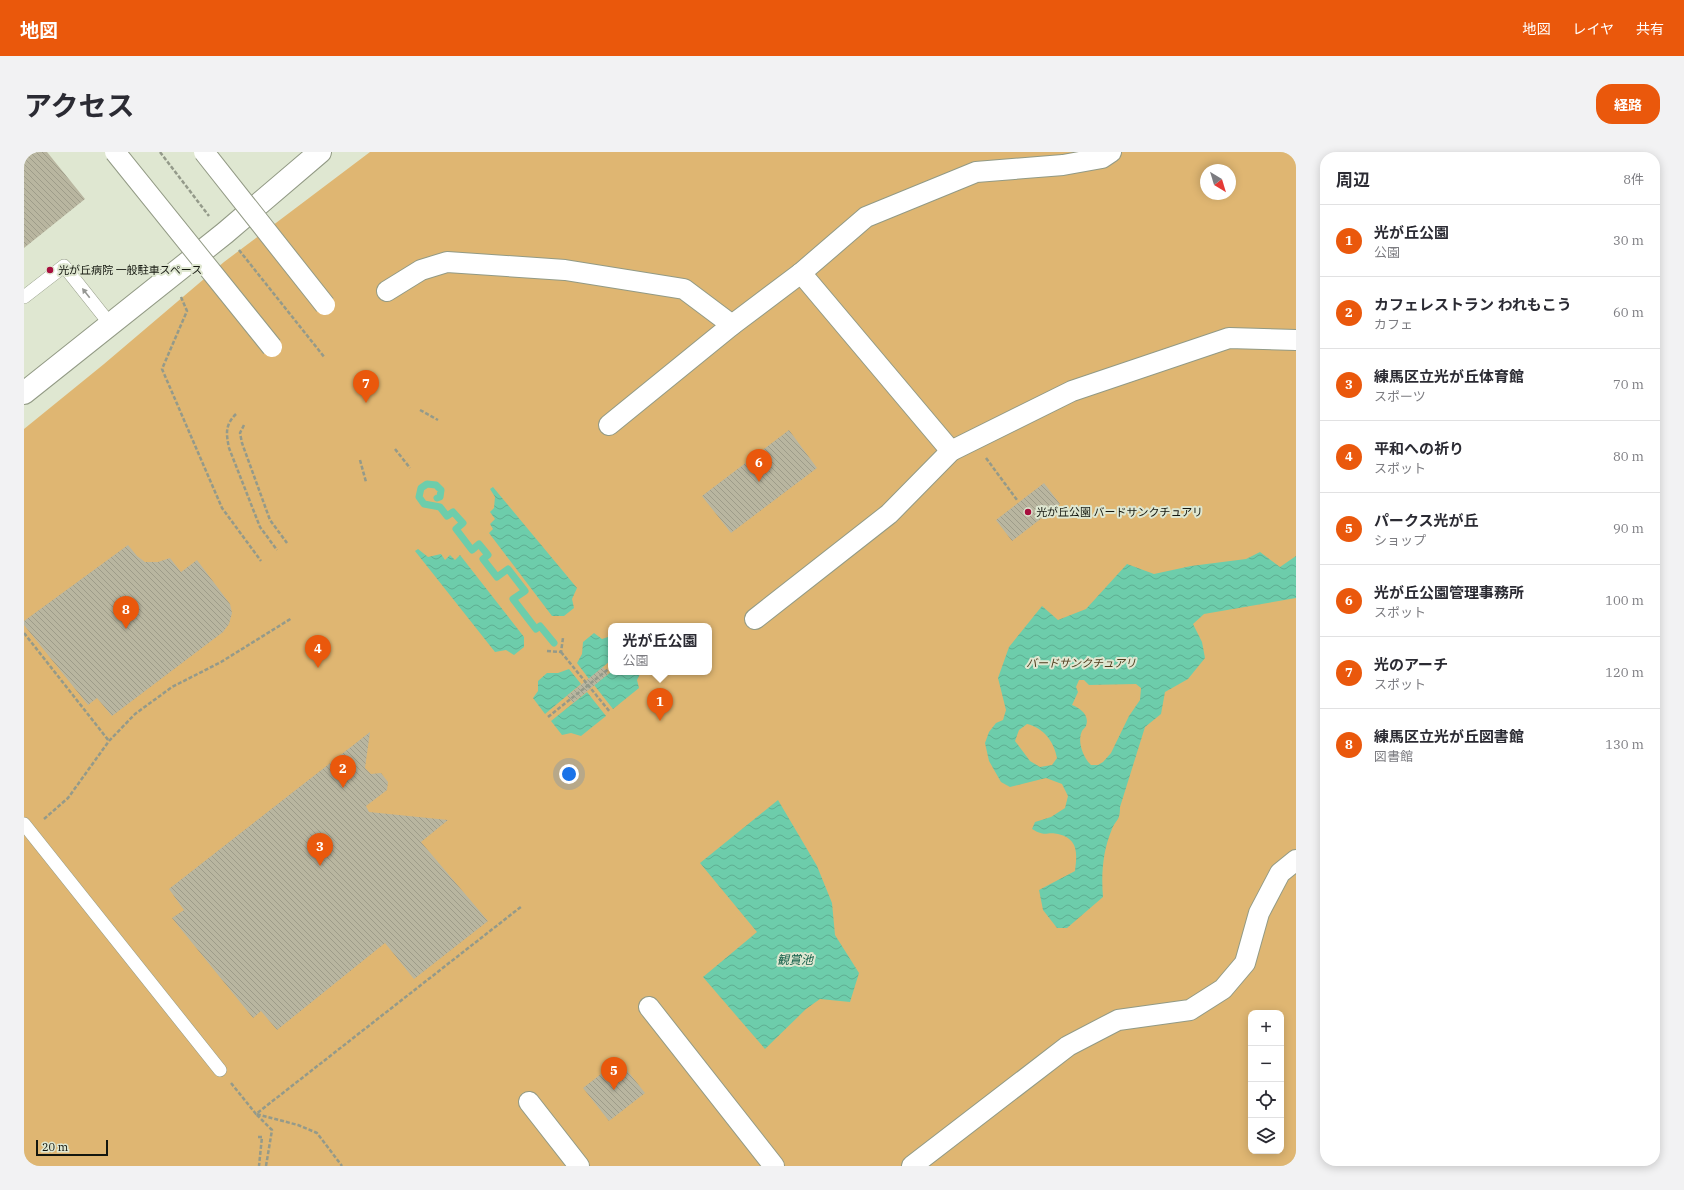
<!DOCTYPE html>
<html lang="ja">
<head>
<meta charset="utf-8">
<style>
	:root { --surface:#fff; --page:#f2f2f3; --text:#2b2b33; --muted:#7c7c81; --line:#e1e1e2; --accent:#ea580c }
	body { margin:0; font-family:"IBM Plex Serif","Noto Sans JP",serif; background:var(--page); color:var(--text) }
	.controls { position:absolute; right:12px; bottom:12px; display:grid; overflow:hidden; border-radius:8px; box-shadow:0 2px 10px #0003 }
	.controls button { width:36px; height:36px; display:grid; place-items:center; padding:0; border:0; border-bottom:1px solid var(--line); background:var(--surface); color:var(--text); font:20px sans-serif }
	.compass { position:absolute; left:1176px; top:12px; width:36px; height:36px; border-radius:50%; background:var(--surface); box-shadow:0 2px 10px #0003; rotate:142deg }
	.scale { position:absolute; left:12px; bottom:10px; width:72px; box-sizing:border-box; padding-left:4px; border:2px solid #14170f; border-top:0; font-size:11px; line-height:14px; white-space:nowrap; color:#14170f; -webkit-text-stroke:3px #dfe7d1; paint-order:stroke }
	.you { position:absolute; left:545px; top:622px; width:14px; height:14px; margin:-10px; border:3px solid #fff; border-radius:50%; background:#1a73e8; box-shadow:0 0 0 6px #1a73e833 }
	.badge { display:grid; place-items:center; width:26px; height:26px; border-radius:50%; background:var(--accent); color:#fff; font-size:13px; font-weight:700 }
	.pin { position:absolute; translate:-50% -33px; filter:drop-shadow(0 1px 2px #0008) }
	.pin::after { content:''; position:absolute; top:21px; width:14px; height:12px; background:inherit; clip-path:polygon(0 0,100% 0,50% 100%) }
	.popup { position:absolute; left:584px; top:471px; width:104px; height:52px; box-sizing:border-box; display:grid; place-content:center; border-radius:8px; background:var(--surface); filter:drop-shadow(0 1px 3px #0005); font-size:13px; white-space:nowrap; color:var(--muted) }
	.popup b { font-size:15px; color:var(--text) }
	.popup::after { content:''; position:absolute; left:50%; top:100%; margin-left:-8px; border:8px solid transparent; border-top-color:var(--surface) }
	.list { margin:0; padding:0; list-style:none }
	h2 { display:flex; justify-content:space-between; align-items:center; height:52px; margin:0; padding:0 16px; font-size:17px }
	h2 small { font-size:13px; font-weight:400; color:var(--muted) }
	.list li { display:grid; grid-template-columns:26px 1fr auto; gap:12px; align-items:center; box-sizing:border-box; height:72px; padding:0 16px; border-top:1px solid var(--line) }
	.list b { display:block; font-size:15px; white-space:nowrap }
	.list p { margin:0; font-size:13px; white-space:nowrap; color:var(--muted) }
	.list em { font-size:13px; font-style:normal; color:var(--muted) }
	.icon { flex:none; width:22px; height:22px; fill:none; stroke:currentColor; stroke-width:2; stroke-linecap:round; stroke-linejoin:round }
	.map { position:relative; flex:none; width:1272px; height:1014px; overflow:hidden; border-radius:16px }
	header { display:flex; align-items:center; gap:24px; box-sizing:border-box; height:56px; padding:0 20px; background:var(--accent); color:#fff }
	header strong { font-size:19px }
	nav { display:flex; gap:22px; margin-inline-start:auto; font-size:14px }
	.intro { display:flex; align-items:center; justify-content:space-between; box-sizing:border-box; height:96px; padding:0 24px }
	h1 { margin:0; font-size:28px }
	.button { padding:10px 18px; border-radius:16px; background:var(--accent); color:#fff; font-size:14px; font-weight:700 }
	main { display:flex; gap:24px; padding:0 24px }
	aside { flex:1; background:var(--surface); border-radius:16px; box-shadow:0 2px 10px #0003 }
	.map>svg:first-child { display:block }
</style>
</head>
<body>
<header>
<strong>地図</strong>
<nav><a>地図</a><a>レイヤ</a><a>共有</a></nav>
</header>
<div class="intro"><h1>アクセス</h1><a class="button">経路</a></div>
<main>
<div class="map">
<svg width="1272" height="1014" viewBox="0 0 1272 1014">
	<defs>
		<pattern id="water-waves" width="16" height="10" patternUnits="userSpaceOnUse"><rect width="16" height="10" fill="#6dcdab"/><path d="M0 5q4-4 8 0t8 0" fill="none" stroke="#5eaf92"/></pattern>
		<pattern id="building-back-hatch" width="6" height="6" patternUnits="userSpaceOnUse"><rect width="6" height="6" fill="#b9b6a0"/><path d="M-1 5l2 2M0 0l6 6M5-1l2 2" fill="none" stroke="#9e9c89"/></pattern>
	</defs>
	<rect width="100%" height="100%" fill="#dfe7d1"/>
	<path fill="#dfb672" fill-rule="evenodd" d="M346,0h926v1014h-1272v-737l80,-65 120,-102zM1182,18h24v24h-24zM587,474h98v46h-98zM1227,861h30v138h-30z"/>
	<g fill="url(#water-waves)" fill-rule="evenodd">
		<path d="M469,335l84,101 -5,11 2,9 -10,8h-12l-63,-83 4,-4 -3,-5 5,-5 -5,-7 4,-4 1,-11 -5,-8z"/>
		<path d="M394,397l10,8 13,-3 4,6 5,-5 5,5 5,-5 64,82v10l-10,8 -8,-5 -11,2 -80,-101z"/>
		<path d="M1236,400l20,15 16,-11v42l-92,16 -11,10 9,18 3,16 -17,21 -23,13 -4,22 -16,13 -25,80c0,14 -3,11 -8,22 -9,21 -11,45 -9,68l-36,31h-10l-14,-18 -4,-20 36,-19c2,-17 4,-32 -17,-37 -12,-3 -11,4 -26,-5l3,-7 16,-5 14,-9 3,-12 -6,-12 -16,-6 -36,9 -9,-5 -12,-21 -4,-18 4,-11 7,-9 7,-3 3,-10 -8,-32 11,-31 33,-41 16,14 28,-11 41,-45 27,10 37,-8 55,-7zM1055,528h5l5,5 47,-1 5,4 -1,12 -11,16 -18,37 -8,9 -5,3h-7c-8,-8 -14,-23 -9,-34 1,-2 3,-3 4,-5 4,-11 -6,-18 -14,-21l6,-13 -2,-5zM1003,572c17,4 27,18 30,34l-5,7 -12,2 -10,-6 -15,-20 4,-11z"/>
		<path d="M570,481l8,6 9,-3v24l-22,19 -12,-16 5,-9 1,-12z"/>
		<path d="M545,517l12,15 -36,30 -12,-16 5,-7v-10l9,-8h11z"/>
		<path d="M587,520h30l-4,8 2,8 -26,21 -19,-24z"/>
		<path d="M563,540l19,24 -25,20 -10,-3 -9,2 -11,-14z"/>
		<path d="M754,648l39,66 15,37 3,32 24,38 -9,29 -30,-3 -14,10 -41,40 -62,-72 54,-45 -57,-69z"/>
	</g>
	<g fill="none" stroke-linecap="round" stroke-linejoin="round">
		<path stroke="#6dcdab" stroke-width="7" d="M413,346l3,-1 1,-7 -5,-5 -9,-1 -6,4 -2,9 5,7 16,3 7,9 6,-4 10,11 -7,6 16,21 7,-6 9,11 -5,4 14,18 11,-8 17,22 -12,8 23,30 4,-3 14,17"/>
	</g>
	<g fill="url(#building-back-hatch)">
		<path d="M0,0h23l38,47 -61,49z"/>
		<path d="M765,278l28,38 -86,65 -29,-37z"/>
		<path d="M1020,331l16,21 -48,37 -16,-21z"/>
		<path d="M104,393l9,11 8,6h13l12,-4 11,14 16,-12 33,44 2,9 -3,11 -6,8 -111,84 -15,-18 -9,7 -64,-80v-4z"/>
		<path d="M579,515l5,7 -35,29 -6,-7z"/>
		<path d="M346,580l-5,36 6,6 10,-1 7,9 -1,8 -21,16 3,6 79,8 -27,22 67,79 -74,58 -29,-36 -108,87 -16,-19 -8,7 -81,-100 12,-8 -15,-21z"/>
		<path d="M595,908l26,33 -36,28 -26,-33z"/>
	</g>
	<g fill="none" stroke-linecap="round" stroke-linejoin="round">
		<defs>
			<g id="service">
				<path d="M0,145l40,-31 46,58"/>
				<path d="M0,672l196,246"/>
			</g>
			<g id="pedestrian">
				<path d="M777,121l150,178"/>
				<path d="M363,139l34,-21 26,-8 118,8 119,19 48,36"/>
				<path d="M585,273l123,-100 69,-52 65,-56 110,-45 87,-7 39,-7 9,-6"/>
				<path d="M731,467l134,-105 62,-63 121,-60 157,-53 67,2"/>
				<path d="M625,855l125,159"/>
				<path d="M505,950l50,64"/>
				<path d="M888,1014l156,-120 50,-26 72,-10 33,-21 22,-26 14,-50 21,-40 16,-13"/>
			</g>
			<path id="tertiary" d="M0,241l201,-160 95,-81"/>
		</defs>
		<use href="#service" stroke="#929a85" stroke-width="14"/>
		<use href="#pedestrian" stroke="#929a85" stroke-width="22"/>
		<use href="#tertiary" stroke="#929a85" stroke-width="24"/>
		<g stroke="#949a8a" stroke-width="2.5" stroke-dasharray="4 2" stroke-linecap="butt">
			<path d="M136,0l49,64"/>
			<path d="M215,98l86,108"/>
			<path d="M157,145l6,14 -25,58 60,139 39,53"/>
			<path d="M396,258l18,10"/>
			<path d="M212,262c-11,11 -10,19 -7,34l31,79 17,23"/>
			<path d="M220,273l-4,8 2,10 28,77 17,23"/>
			<path d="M371,297l15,19"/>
			<path d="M962,306l31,42"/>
			<path d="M336,308l6,22"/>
			<path d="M0,481l85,108"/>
			<path d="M523,499l14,1 2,-14"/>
			<path d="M537,500l49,60"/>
			<path d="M524,565l63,-50"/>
			<path d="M20,667l24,-21 41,-57 26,-27 37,-27 49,-25 71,-44"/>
			<path d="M207,931l25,31 266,-208"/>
			<path d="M234,985h4l-3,29"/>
			<path d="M242,1014l6,-36 -16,-16 42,11 19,8 25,33"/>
		</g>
		<use href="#service" stroke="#fff" stroke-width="13"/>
		<use href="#pedestrian" stroke="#fff" stroke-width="20"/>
		<use href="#tertiary" stroke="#fff" stroke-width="22"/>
		<defs>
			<g id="pedestrian-bridge">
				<path d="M91,0l157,195"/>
				<path d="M180,0l121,153"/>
			</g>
		</defs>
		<use href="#pedestrian-bridge" stroke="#929a85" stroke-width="22" stroke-linecap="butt"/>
		<use href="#pedestrian-bridge" stroke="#fff" stroke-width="20"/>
	</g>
	<defs><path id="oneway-solid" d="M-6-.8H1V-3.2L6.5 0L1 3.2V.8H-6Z"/></defs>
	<use fill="#959793" href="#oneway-solid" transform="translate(62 141) rotate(-128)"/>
	<g fill="#a70f3e" stroke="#dfe7d1" stroke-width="1.5">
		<circle cx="26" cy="118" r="4"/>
		<circle cx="1004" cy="360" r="4"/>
	</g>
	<g text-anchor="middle" stroke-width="4" stroke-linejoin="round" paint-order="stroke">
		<g font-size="11" fill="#14170f" stroke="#dfe7d1" text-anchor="start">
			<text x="34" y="122">光が丘病院 一般駐車スペース</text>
			<text x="1012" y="364">光が丘公園 バードサンクチュアリ</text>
		</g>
		<g font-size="11" font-style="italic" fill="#4f3c1c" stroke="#dfe7d1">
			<text x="1057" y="515">バードサンクチュアリ</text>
		</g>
		<g font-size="12" font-style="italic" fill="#14604a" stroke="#dfe7d1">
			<text x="771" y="812">観賞池</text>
		</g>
	</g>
</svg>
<div class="controls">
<button>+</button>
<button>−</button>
<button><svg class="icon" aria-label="locate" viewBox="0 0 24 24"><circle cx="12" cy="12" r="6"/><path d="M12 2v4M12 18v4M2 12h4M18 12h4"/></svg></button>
<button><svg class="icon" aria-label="layers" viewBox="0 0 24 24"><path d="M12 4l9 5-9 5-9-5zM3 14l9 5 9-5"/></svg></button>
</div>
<svg class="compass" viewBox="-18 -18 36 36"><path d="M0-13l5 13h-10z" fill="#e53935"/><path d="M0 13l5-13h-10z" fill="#7c7c81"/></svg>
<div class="scale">20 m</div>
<div class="you"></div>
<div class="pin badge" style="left:636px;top:569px">1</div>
<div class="popup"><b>光が丘公園</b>公園</div>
<div class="pin badge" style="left:319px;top:636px">2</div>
<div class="pin badge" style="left:296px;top:714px">3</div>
<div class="pin badge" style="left:294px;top:516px">4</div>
<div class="pin badge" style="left:590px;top:938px">5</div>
<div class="pin badge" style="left:735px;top:330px">6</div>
<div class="pin badge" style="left:342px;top:251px">7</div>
<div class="pin badge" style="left:102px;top:477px">8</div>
</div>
<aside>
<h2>周辺<small>8件</small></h2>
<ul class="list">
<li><span class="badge">1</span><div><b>光が丘公園</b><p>公園</p></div><em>30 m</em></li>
<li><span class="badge">2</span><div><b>カフェレストラン われもこう</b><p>カフェ</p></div><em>60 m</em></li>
<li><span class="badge">3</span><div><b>練馬区立光が丘体育館</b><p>スポーツ</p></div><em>70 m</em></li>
<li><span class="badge">4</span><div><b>平和への祈り</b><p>スポット</p></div><em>80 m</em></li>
<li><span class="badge">5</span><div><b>パークス光が丘</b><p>ショップ</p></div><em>90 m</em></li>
<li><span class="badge">6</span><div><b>光が丘公園管理事務所</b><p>スポット</p></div><em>100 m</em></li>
<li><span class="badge">7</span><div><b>光のアーチ</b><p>スポット</p></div><em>120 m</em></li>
<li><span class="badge">8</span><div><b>練馬区立光が丘図書館</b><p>図書館</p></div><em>130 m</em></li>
</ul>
</aside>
</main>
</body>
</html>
